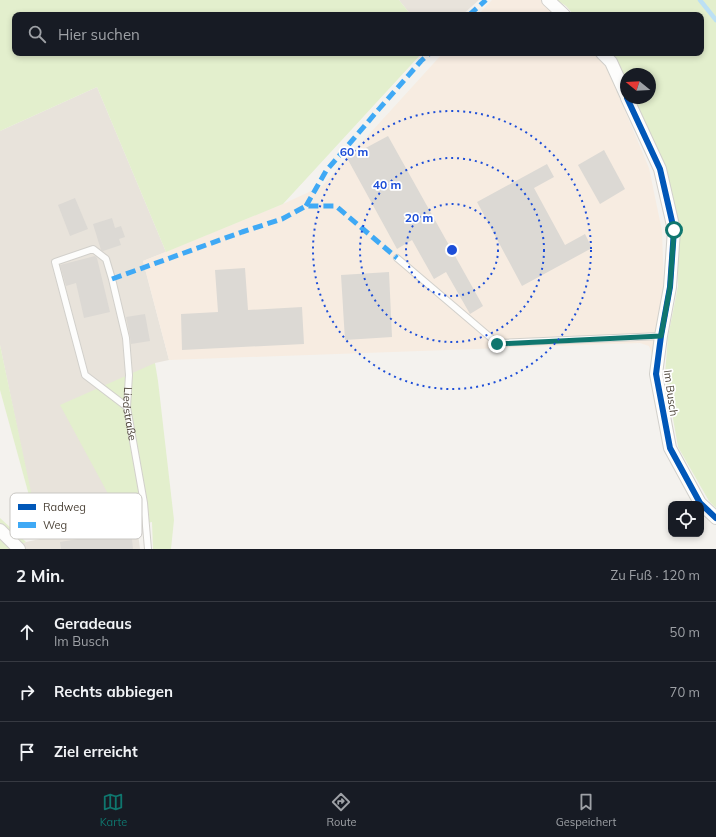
<!DOCTYPE html>
<html lang="de">
<head>
<meta charset="utf-8">
<style>
	:root { --surface:#171b24; --page:#20242c; --text:#f1f3f6; --muted:#9ea1a6; --line:#363941; --accent:#0f766e }
	body { margin:0; font-family:Mulish,sans-serif; background:var(--page); color:var(--text) }
	.controls { position:absolute; right:12px; bottom:12px; display:grid; overflow:hidden; border-radius:8px; box-shadow:0 2px 6px #0003 }
	.controls button { width:36px; height:36px; display:grid; place-items:center; padding:0; border:0; border-bottom:1px solid var(--line); background:var(--surface); color:var(--text); font:20px sans-serif }
	.compass { position:absolute; left:620px; top:68px; width:36px; height:36px; border-radius:50%; background:var(--surface); box-shadow:0 2px 6px #0003; rotate:288deg }
	.stop { position:absolute; width:12px; height:12px; margin:-9px; border:3px solid #0f766e; border-radius:50%; background:#fff }
	.stop.end { background:#0f766e; border-color:#fff; box-shadow:0 1px 4px #0008 }
	.list { margin:0; padding:0; list-style:none }
	h2 { display:flex; justify-content:space-between; align-items:center; height:52px; margin:0; padding:0 16px; font-size:17px }
	h2 small { font-size:13px; font-weight:400; color:var(--muted) }
	.list li { display:grid; grid-template-columns:26px 1fr auto; gap:12px; align-items:center; box-sizing:border-box; height:60px; padding:0 16px; border-top:1px solid var(--line) }
	.list b { display:block; font-size:15px; white-space:nowrap }
	.list p { margin:0; font-size:13px; white-space:nowrap; color:var(--muted) }
	.list em { font-size:13px; font-style:normal; color:var(--muted) }
	.icon { flex:none; width:22px; height:22px; fill:none; stroke:currentColor; stroke-width:2; stroke-linecap:round; stroke-linejoin:round }
	.map { position:relative; flex:none; width:716px; height:549px; overflow:hidden }
	.search { position:absolute; background:var(--surface); box-shadow:0 2px 6px #0003; left:12px; right:12px; top:12px; height:44px; display:flex; align-items:center; gap:10px; box-sizing:border-box; padding:0 14px; border-radius:8px; color:var(--muted); font-size:15px }
	.sheet { height:232px; background:var(--surface) }
	nav { display:flex; justify-content:space-around; align-items:center; box-sizing:border-box; height:56px; border-top:1px solid var(--line); background:var(--surface); font-size:11px; color:var(--muted) }
	nav a { display:grid; justify-items:center; gap:2px }
	nav .on { color:var(--accent) }
	.map>svg:first-child { display:block }
</style>
</head>
<body>
<div class="map">
<svg width="716" height="549" viewBox="0 0 716 549">
	<rect width="100%" height="100%" fill="#f4f2ee"/>
	<g fill="#e8e3db">
		<path d="M399,0h80l-17,15h-51z"/>
		<path d="M97,87l69,165 -23,9 26,99 -14,3 -29,164 11,-2 3,24h-127l13,-7 14,-3 -40,-194v-214z"/>
	</g>
	<g fill="#f7ece1">
		<path d="M492,0h49l17,15h-80z"/>
		<path d="M443,53h151l13,15 42,100 13,63 2,57 -12,66 -3,-8 -9,-3 -471,17 -26,-99 140,-57 39,-18z"/>
	</g>
	<g fill="#e3efcd">
		<path d="M0,0h399l12,15h-396v38h407l-139,151 -117,48 -69,-165 -97,44z"/>
		<path d="M557,0h159v508l-7,-7 -31,-54 -13,-74 3,-36 10,-51 -1,-58 -46,-130h19v-24h-24v12l-19,-33h94v-38h-127l-8,-9z"/>
		<path d="M0,345l41,194 -41,-149z"/>
		<path d="M155,363l3,18 16,139 -3,29h-18l-1,-27 -26,5 -66,-122z"/>
		<path d="M0,518l26,24 -13,7h-13z"/>
	</g>
	<g fill="none" stroke-linecap="round" stroke-linejoin="round">
		<path stroke="#bce0f4" stroke-width="4.5" d="M700,0l16,20"/>
	</g>
	<g fill="#dcd9d4">
		<path d="M388,136l95,170 -13,8 -24,-42 -12,7 -22,-39 -15,9 -50,-91z"/>
		<path d="M604,150l21,39 -25,15 -22,-39z"/>
		<path d="M547,164l7,13 -20,11 31,57 20,-11 7,14 -70,38 -45,-84z"/>
		<path d="M75,198l13,31 -18,7 -12,-31z"/>
		<path d="M112,218l3,10 6,-2 4,11 -6,2 2,6 -18,6 -2,-1 -8,-26z"/>
		<path d="M95,256l2,2 13,54 -26,6 -8,-35 -10,3 -6,-21z"/>
		<path d="M245,268l3,42 54,-3 2,37 -122,6 -1,-36 37,-2 -3,-42z"/>
		<path d="M389,272l3,65 -47,3 -4,-65z"/>
		<path d="M145,314l5,27 -19,3 -1,-7 -4,-20z"/>
		<path d="M131,530l2,19h-72l-1,-7z"/>
	</g>
	<g fill="none" stroke-linecap="round" stroke-linejoin="round">
		<defs>
			<g id="service">
				<path d="M397,258l100,85 164,-7"/>
				<path id="s1" d="M127,407l-42,-32 -30,-113 38,-13 13,10 6,20 14,59 3,37 -2,32 17,96 4,46"/>
			</g>
			<g id="minor">
				<path d="M548,0l16,15"/>
				<path d="M602,53l9,9 15,33"/>
				<path d="M627,98l33,71 14,61 -4,57 -9,49 -5,38 14,74 30,55 16,15"/>
				<path d="M0,530l19,19"/>
			</g>
		</defs>
		<use href="#service" stroke="#d2d0cb" stroke-width="8"/>
		<use href="#minor" stroke="#d2d0cb" stroke-width="14"/>
		<use href="#service" stroke="#fdfdfc" stroke-width="6"/>
		<use href="#minor" stroke="#fdfdfc" stroke-width="12"/>
		<g stroke="#3fa9f5" stroke-width="5" stroke-dasharray="10 5" stroke-linecap="butt">
			<path d="M469,15l17,-15"/>
			<path d="M306,206l20,-35 53,-62 42,-48 9,-8"/>
			<path d="M112,279l130,-47 40,-13 24,-13h30l61,52"/>
		</g>
		<defs>
			<path id="cycleway" d="M627,98l33,71 14,61 -4,57 -9,49 -5,38 14,74 30,55 16,15"/>
		</defs>
		<use href="#cycleway" stroke="#fff" stroke-width="8"/>
		<use href="#cycleway" stroke="#0057b8" stroke-width="6"/>
	</g>
	<g fill="none" stroke-linecap="round" stroke-linejoin="round">
		<path stroke="#0f766e" stroke-width="5" d="M497,344l164,-8 9,-49 4,-57"/>
	</g>
	<g fill="none" stroke="#1d4ed8" stroke-width="2" stroke-dasharray="2 4">
		<circle cx="452" cy="250" r="46"/>
		<circle cx="452" cy="250" r="92"/>
		<circle cx="452" cy="250" r="139"/>
	</g>
	<g text-anchor="middle" stroke-width="3.5" stroke-linejoin="round" paint-order="stroke">
		<g font-size="11" fill="#4c4338" stroke="#fff">
			<text transform="translate(671 393) rotate(82)" y="4">Im Busch</text>
			<text dy="4" stroke="none"><textPath href="#s1" startOffset="384">Liedstraße</textPath></text>
		</g>
	</g>
	<rect x="10" y="493" width="132" height="46" rx="6" fill="#fff" stroke="#c9c7c3" stroke-width="1"/>
	<rect x="18" y="504" width="18" height="6" fill="#0057b8"/>
	<rect x="18" y="522" width="18" height="6" fill="#3fa9f5"/>
	<g font-size="11" fill="#4c4338">
		<text x="43" y="511">Radweg</text>
		<text x="43" y="529">Weg</text>
	</g>
	<circle cx="452" cy="250" r="6" fill="#1d4ed8" stroke="#fff" stroke-width="2"/>
	<g font-size="12" text-anchor="middle" font-weight="bold" fill="#1d4ed8" stroke="#fff" stroke-width="3.5" stroke-linejoin="round" paint-order="stroke">
		<text x="354" y="156">60 m</text>
		<text x="387" y="189">40 m</text>
		<text x="419" y="222">20 m</text>
	</g>
</svg>
<div class="controls">
<button><svg class="icon" aria-label="locate" viewBox="0 0 24 24"><circle cx="12" cy="12" r="6"/><path d="M12 2v4M12 18v4M2 12h4M18 12h4"/></svg></button>
</div>
<svg class="compass" viewBox="-18 -18 36 36"><path d="M0-13l5 13h-10z" fill="#e53935"/><path d="M0 13l5-13h-10z" fill="#9ea1a6"/></svg>
<div class="stop" style="left:674px;top:230px"></div>
<div class="stop end" style="left:497px;top:344px"></div>
<div class="search"><svg class="icon" aria-label="search" viewBox="0 0 24 24"><circle cx="10" cy="10" r="6"/><path d="M15 15l6 6"/></svg>Hier suchen</div>
</div>
<section class="sheet">
<h2>2 Min.<small>Zu Fuß · 120 m</small></h2>
<ul class="list">
<li><svg class="icon" aria-label="ahead" viewBox="0 0 24 24"><path d="M12 20V5M6 11l6-6 6 6"/></svg><div><b>Geradeaus</b><p>Im Busch</p></div><em>50 m</em></li>
<li><svg class="icon" aria-label="right" viewBox="0 0 24 24"><path d="M7 20v-9h11M14 6l5 5-5 5"/></svg><div><b>Rechts abbiegen</b></div><em>70 m</em></li>
<li><svg class="icon" aria-label="arrive" viewBox="0 0 24 24"><path d="M6 21V4h12l-3 4 3 4H6"/></svg><div><b>Ziel erreicht</b></div></li>
</ul>
</section>
<nav>
<a class="on"><svg class="icon" aria-label="map" viewBox="0 0 24 24"><path d="M3 6l6-2 6 2 6-2v14l-6 2-6-2-6 2zM9 4v14M15 6v14"/></svg>Karte</a>
<a><svg class="icon" aria-label="directions" viewBox="0 0 24 24"><path d="M12 3l9 9-9 9-9-9zM9 14v-3h6M13 9l2 2-2 2"/></svg>Route</a>
<a><svg class="icon" aria-label="saved" viewBox="0 0 24 24"><path d="M7 4h10v16l-5-4-5 4z"/></svg>Gespeichert</a>
</nav>
</body>
</html>
